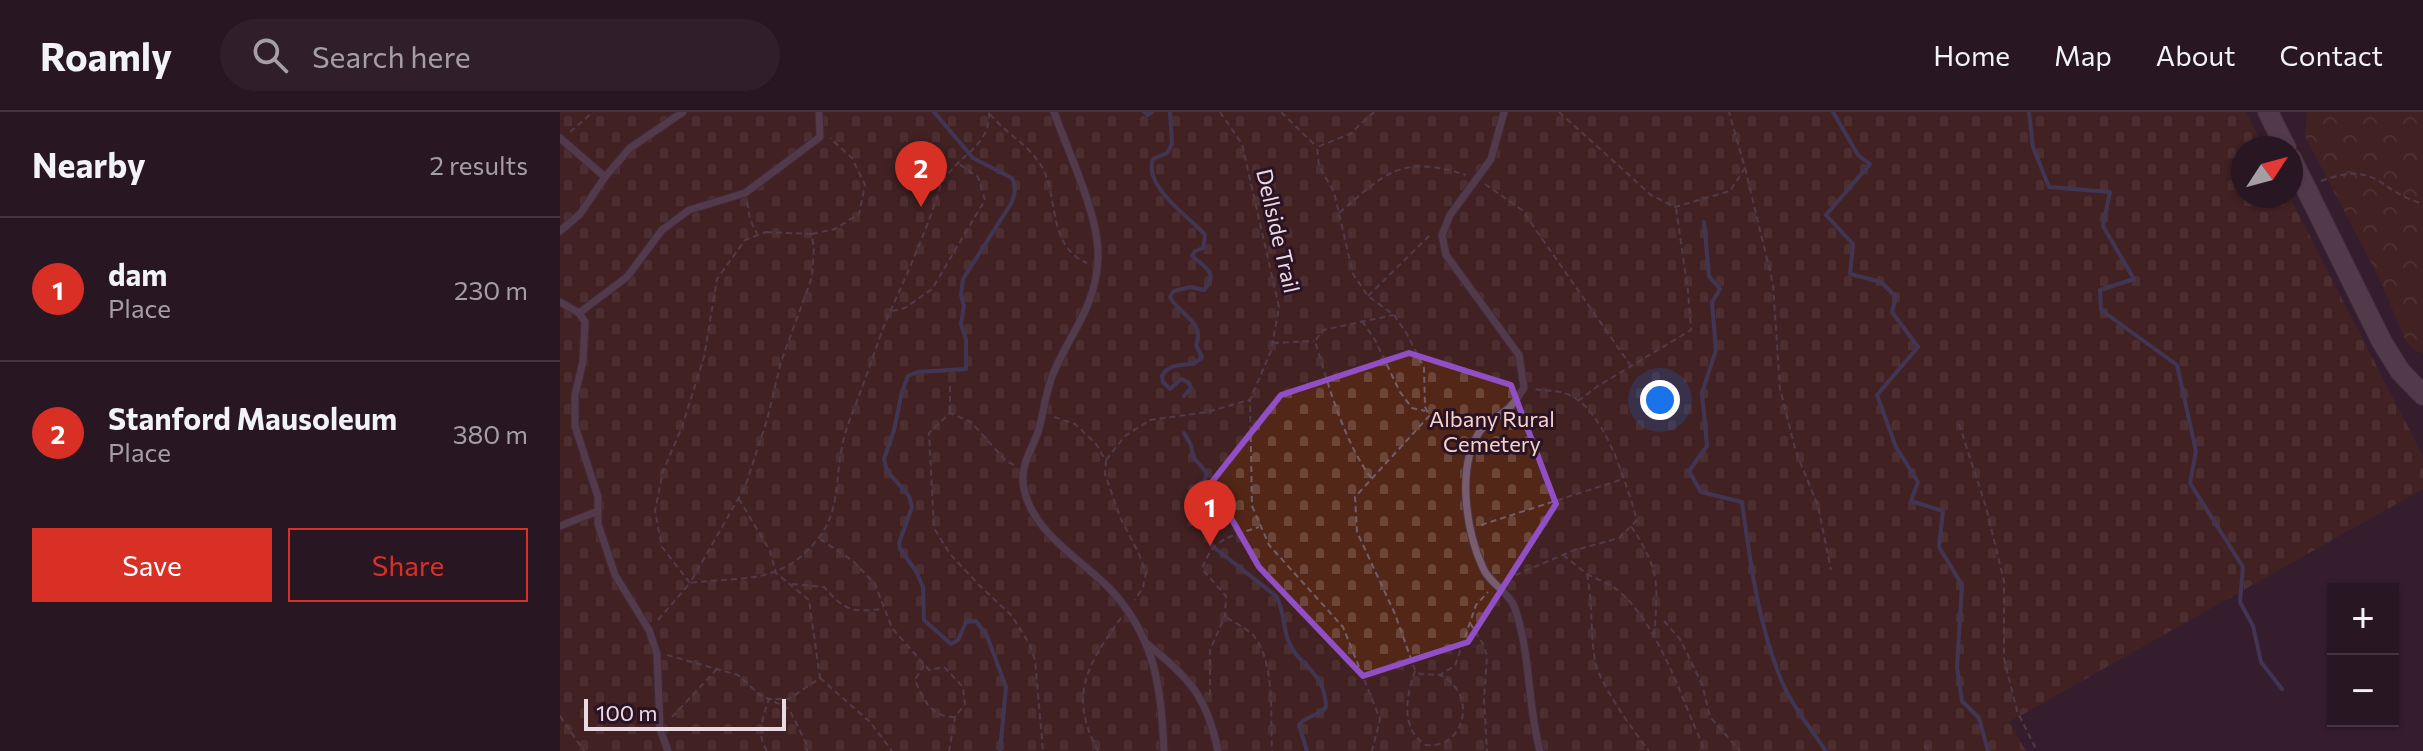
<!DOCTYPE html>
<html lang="en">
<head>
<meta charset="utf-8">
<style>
	:root { --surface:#281622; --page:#301f2a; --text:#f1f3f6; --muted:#a59fa5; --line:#443540; --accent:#d93025 }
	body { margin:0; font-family:Commissioner,sans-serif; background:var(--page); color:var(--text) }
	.controls { position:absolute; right:24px; bottom:24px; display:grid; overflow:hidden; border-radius:0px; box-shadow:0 2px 6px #0004 }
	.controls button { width:72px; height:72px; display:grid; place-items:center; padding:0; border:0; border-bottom:2px solid var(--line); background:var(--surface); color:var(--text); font:40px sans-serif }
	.compass { position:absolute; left:1671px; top:24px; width:72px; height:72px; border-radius:50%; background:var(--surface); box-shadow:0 2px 6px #0004; rotate:54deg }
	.scale { position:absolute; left:24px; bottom:20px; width:202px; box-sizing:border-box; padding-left:8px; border:4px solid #eadae4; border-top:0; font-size:22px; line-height:28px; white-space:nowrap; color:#eadae4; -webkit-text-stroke:6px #2a1324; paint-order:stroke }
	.you { position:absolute; left:1100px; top:288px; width:28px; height:28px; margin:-20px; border:6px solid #fff; border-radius:50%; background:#1a73e8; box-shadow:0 0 0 12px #1a73e833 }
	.badge { display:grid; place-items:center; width:52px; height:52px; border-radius:50%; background:var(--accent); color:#fff; font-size:26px; font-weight:700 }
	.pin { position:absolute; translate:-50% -66px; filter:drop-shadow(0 2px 4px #0008) }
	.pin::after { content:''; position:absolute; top:42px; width:28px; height:24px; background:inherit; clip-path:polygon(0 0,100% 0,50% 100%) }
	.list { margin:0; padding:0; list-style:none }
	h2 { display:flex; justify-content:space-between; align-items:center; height:104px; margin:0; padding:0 32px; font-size:34px }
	h2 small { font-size:26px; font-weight:400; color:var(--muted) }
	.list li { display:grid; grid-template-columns:52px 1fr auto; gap:24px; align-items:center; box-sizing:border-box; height:144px; padding:0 32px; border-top:2px solid var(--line) }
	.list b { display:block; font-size:30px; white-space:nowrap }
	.list p { margin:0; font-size:26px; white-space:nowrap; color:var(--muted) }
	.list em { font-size:26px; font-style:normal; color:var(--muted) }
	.actions { display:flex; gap:16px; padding:24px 32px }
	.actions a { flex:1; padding:18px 0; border:2px solid var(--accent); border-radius:0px; text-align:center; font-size:28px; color:var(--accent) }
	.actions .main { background:var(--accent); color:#fff }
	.icon { flex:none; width:44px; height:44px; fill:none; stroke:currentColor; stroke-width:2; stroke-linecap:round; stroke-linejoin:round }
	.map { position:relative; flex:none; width:1863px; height:639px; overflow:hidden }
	header { display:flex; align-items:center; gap:48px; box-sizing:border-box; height:112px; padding:0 40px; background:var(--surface); border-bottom:2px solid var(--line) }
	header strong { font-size:38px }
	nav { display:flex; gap:44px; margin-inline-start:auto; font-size:28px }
	.search { width:560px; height:72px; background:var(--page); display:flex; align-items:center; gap:20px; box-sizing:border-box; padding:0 28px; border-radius:44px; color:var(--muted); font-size:30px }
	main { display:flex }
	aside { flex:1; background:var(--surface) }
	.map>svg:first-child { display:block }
</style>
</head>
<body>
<header>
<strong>Roamly</strong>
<div class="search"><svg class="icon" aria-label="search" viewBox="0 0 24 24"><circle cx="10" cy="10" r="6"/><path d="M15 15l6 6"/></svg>Search here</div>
<nav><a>Home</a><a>Map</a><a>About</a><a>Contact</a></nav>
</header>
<main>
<aside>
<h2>Nearby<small>2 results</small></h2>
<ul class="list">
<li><span class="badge">1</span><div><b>dam</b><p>Place</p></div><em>230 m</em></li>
<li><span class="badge">2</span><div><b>Stanford Mausoleum</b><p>Place</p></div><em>380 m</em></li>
</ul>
<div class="actions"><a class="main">Save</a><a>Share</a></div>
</aside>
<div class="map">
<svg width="1863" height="639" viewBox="0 0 1863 639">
	<defs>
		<pattern id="forest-crowns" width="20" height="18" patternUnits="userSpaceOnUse" patternTransform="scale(2)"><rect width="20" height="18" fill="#532717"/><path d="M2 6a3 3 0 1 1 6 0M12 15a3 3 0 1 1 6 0" fill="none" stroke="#6c4639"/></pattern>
		<pattern id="cemetery-stones" width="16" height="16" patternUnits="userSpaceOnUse" patternTransform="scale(2)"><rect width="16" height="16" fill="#532717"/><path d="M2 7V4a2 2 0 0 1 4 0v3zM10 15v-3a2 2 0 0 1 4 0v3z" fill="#6c4639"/></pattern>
	</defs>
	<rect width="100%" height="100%" fill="#351d2d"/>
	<path fill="url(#forest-crowns)" d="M1747,0h116v241l-7,-2 -10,-10 -27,-63 -74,-142z"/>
	<path fill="url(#cemetery-stones)" d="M0,0h1686l18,36h-21v48h46l134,260v33l-414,233 17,29h-1466z"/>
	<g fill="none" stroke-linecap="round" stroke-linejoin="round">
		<g stroke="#4f5382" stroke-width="4">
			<path d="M374,0l39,46 39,20c5,8 3,14 0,24l-49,77 -2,16 3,11 -3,18 5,16v29l-48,3 -10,4 -6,16 -8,38 -10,29 3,12 22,25 3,11 -13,36 1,6 16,22 7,16 1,33 27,24 7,-4 8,-18 10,-1 11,15 19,51 -6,64"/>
			<path d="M584,0l4,3 4,-3"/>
			<path d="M610,0l2,32 -5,9 -14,6c-10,28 37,58 52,76l-2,13 -8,3 -3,5c11,10 28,16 12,34l-14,-3 -16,4 -4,6c8,17 36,25 26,48l6,12c-11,14 -30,1 -40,19l1,6 7,7 11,-10 7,3 3,6 -7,8"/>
			<path d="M1273,0l25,43 12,9 -44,51 27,29 -3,30 31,8 15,15 -4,15 26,35 -41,48 19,52 22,35 -7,19 32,10 -4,36 23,38 -5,82 5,34 17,17 9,33"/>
			<path d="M1469,0l4,35 16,40 61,5 -7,34 31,53 -34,11 1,20 76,55 19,86 -6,32 53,84 -3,35 13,24 8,36 21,27"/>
			<path d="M1144,110l5,54 11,13 -8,13 4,48 -14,43 5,53 -18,25 12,21 41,10c8,59 16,120 38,175 10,26 30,51 46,74"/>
			<path d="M624,321l7,12 2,12 14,16 -2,7 -12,8v3l15,5v14l11,4 2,3 -10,21v7l65,51c8,13 7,30 12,44 10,27 36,28 38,67 -7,10 -20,8 -27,18l8,26"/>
		</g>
		<defs>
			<g id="lane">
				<path d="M494,0c14,40 45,103 44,144 -1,50 -27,75 -45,118 -8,19 -9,39 -15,58 -7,20 -19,35 -14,57 9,44 57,70 86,100 46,49 51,99 54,162"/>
				<path d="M944,0l-13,47 -41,56 -8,20 4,20 73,100 5,33c-5,7 -9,14 -15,20 -9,7 -22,14 -29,23 -24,36 -14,100 3,137 6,15 25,23 31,38 17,46 13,98 26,145"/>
				<path d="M0,26l45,39 -25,37 -20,17"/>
				<path d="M45,65l25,-29 53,-36"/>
				<path d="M0,190l19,11 6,9 -2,39 -8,34v31l23,71v27l17,51 34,55 8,24 3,75 8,22"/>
				<path d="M19,201l48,-36 35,-47 27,-20 56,-17 75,-56 -1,-25"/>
				<path d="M0,414l38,-15"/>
				<path d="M587,532c43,34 60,53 71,107"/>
			</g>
			<g id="secondary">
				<path d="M1708,0l18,36"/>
				<path d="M1731,46l91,184 18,29 23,24"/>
			</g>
		</defs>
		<use href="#lane" stroke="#4d3947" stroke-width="9"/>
		<use href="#secondary" stroke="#4d3947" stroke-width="22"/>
		<g stroke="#735e6c" stroke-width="2" stroke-dasharray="6 4" stroke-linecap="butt">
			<path d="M660,0l22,32 37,163 -8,44 -21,49 2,106 17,39 74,82 37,92 -8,32"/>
			<path d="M721,0l36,35"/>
			<path d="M814,0l-24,22 -33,13 2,19 15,26 19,82 15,22 26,19 13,19 17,34 1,39 3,6"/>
			<path d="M999,0l92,83 24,12 55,-16 15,-23 -16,-56"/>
			<path d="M430,2c16,20 41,32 53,55 16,33 5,77 44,94"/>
			<path d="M10,20l23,-20"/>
			<path d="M1185,56l28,116 7,105 16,63 22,54 13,64"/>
			<path d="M1761,69c57,-21 55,9 102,23"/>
			<path d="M925,72l37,26 109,156"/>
			<path d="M187,90l3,17 7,15"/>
			<path d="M779,101c47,-40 62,-59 127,-38"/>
			<path d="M206,120l45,2 3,13 -2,30 -31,85 -14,58 -22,67 -55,96 -28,-36 -7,-36 8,-40 19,-44 22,-70 13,-78 28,-39z"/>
			<path d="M252,122l23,-5 24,-15 6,-29 -13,-27 -22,-20"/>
			<path d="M808,184l64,-63"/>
			<path d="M332,199l13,-3 27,-19 53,-89 -7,-23 -19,-13"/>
			<path d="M802,209l13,19 25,52 12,16 13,3"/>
			<path d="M713,231l41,-2"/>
			<path d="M1018,289l20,-15 93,-56 -3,-39 -12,-83"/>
			<path d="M390,300v-28"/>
			<path d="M494,305l21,7 21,20 10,17 -1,13 15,43 19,37 7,19 -3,14 -8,13"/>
			<path d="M1399,312l27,83 18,74v78l13,52 20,40"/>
			<path d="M907,317l-37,-14 -75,82 2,35 38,82 20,56 5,4 19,1 16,-9 21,-61 12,-13"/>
			<path d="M546,348l19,-24 25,-16 57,-8 42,-12"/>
			<path d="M454,353l-8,-4 -35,-39 -21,-9 -21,20 5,95 16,26 29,31 33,31 18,29 5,15 8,91"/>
			<path d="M811,366c-28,-39 -42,-91 -56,-137l8,-11 70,-15"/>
			<path d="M921,413l142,-46"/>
			<path d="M1071,414c30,46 27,59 23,111"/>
			<path d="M260,427l33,22 22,23 17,44 37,42 15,-3 19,20 2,17 -10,13 -6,34"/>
			<path d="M1003,443c8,6 16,13 24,19 11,6 24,10 33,18 40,36 61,105 83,154l-4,5"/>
			<path d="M1027,462c6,29 3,58 8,87 4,22 39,71 54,90"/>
			<path d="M946,467l66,-28 47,-13 18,-18c-11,-36 -33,-116 -73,-127 -10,-3 -21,-2 -31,-4"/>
			<path d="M232,472l32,3c22,25 28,25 60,22"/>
			<path d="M667,506c8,5 19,10 26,17 23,28 17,82 19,116"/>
			<path d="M98,508l32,-37c51,-7 90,3 127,-43 23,-27 18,-60 25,-93 3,-19 13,-39 19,-57 9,-23 16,-47 25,-69 19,-43 39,-86 53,-130 9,-32 53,-42 50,-79"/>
			<path d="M1104,509l16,18 22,45 8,33 30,34"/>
			<path d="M910,511l13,21 4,12 -3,44 3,51"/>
			<path d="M107,543l71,20 22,20 9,4h20l31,-21 -11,-78 -33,-27 -6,-22 -31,-52"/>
			<path d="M364,553l-9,15c8,19 16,37 39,37"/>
			<path d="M855,559c-9,25 -15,58 11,74 40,4 52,-52 14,-70"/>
			<path d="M260,566l50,44 22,29"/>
			<path d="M650,583v-45l15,-34 1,-20 -24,-27c11,-32 28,-32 57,-42"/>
			<path d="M0,604l24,35"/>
			<path d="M112,605l45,-48"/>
			<path d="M1364,634l6,5"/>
			<path d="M207,639c-11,-16 -4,-35 2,-52l20,10 18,36v6"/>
			<path d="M538,639c-30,-56 -11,-86 23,-133"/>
		</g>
		<use href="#lane" stroke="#795d6f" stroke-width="7"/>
		<use href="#secondary" stroke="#795d6f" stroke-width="20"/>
	</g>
	<path d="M0 0H1863V639H0ZM849,241l102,32 45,119 -88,138 -105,34 -104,-109 -48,-84 70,-88z" fill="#351d2d" fill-opacity=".55" fill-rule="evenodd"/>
	<path fill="none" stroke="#914fc6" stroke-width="6" stroke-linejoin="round" d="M849,241l102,32 45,119 -88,138 -105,34 -104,-109 -48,-84 70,-88z"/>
	<g text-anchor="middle" stroke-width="6" stroke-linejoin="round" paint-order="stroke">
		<g font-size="22" fill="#eadae4" stroke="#2a1324">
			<text transform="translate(718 119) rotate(77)" y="8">Dellside Trail</text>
		</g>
		<g font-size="22" fill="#f7d4c8" stroke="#2a1324">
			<text x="932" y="315">Albany Rural<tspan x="932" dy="25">Cemetery</tspan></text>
		</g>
	</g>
</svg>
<div class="controls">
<button>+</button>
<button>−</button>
</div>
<svg class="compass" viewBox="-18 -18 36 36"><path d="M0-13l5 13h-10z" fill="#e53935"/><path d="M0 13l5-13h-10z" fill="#a59fa5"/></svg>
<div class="scale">100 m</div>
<div class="you"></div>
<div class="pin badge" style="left:650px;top:434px">1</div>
<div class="pin badge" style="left:361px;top:95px">2</div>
</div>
</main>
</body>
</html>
